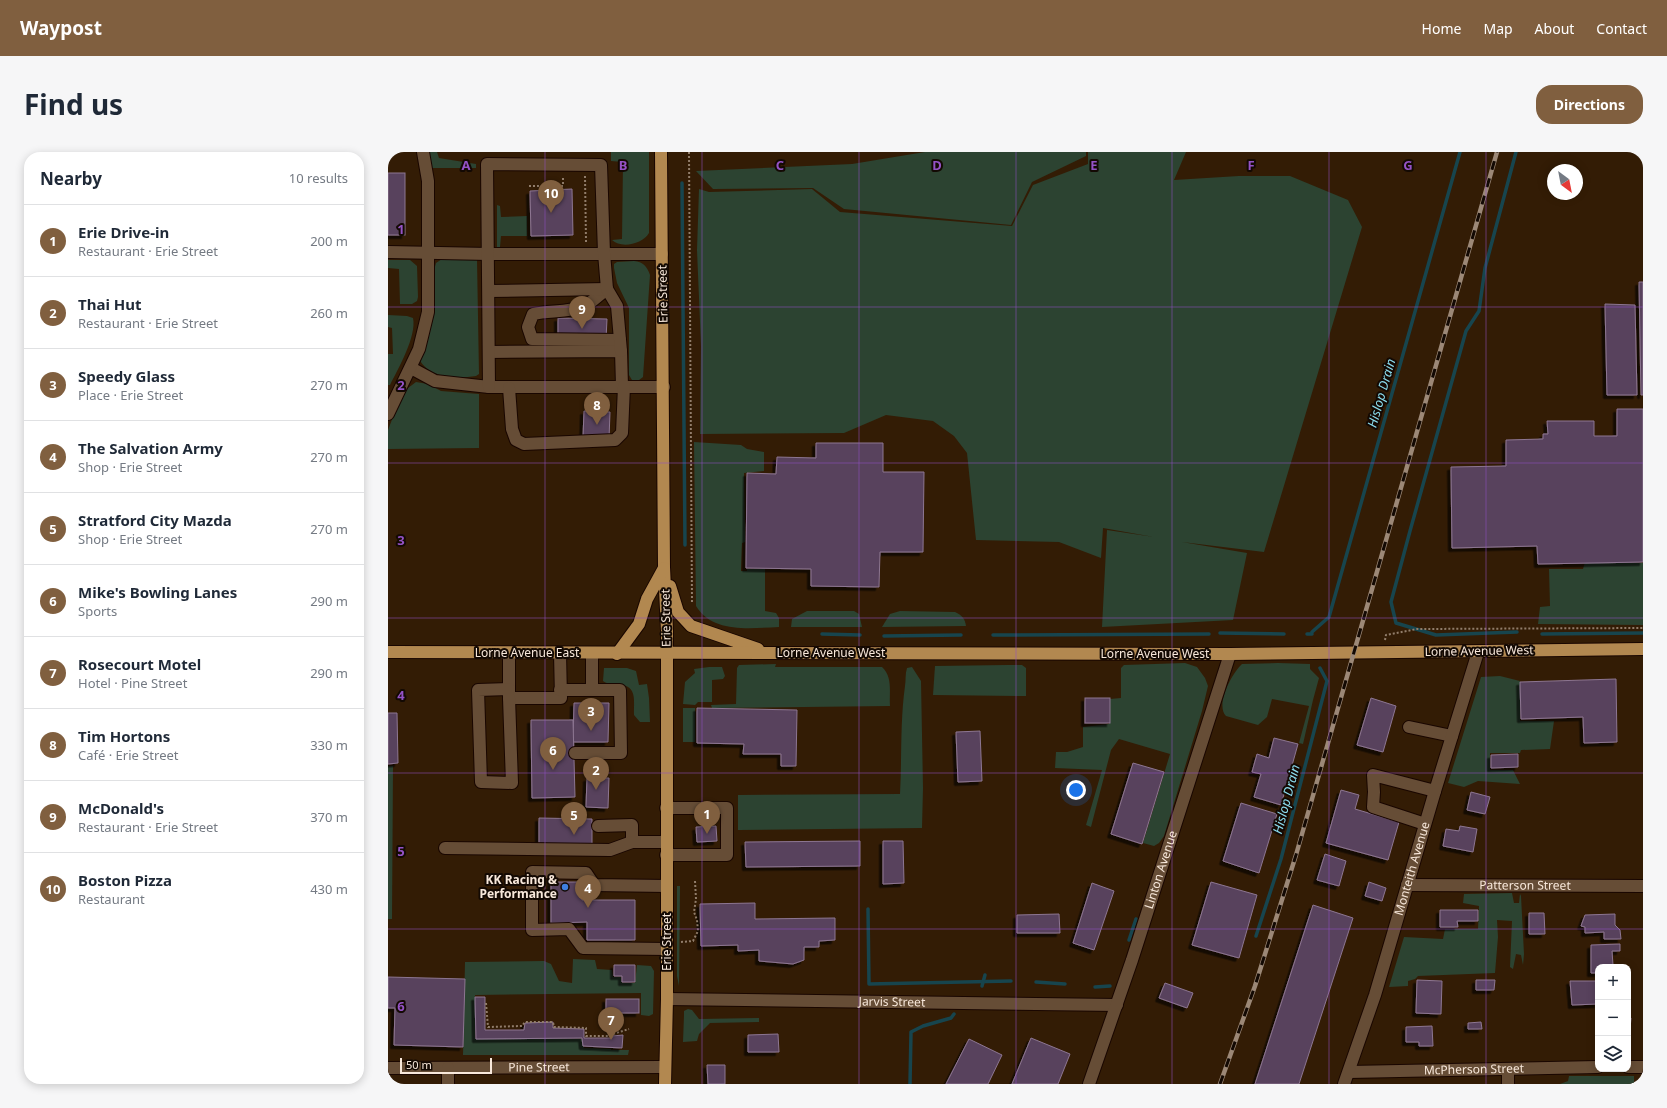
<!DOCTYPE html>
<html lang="en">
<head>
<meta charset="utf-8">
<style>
	:root { --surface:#fff; --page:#f6f6f7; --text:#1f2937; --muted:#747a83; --line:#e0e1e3; --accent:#805f3f }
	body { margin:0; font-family:"Noto Sans",sans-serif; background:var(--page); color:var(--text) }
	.controls { position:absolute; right:12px; bottom:12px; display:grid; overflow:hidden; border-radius:8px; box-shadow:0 2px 10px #0003 }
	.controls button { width:36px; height:36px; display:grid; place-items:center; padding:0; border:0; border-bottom:1px solid var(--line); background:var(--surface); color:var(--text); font:20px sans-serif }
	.compass { position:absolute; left:1159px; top:12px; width:36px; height:36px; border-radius:50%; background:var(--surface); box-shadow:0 2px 10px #0003; rotate:148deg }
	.scale { position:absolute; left:12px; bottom:10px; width:92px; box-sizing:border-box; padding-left:4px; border:2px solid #f8e8db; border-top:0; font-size:11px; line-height:14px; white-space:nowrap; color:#f8e8db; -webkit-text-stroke:3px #130903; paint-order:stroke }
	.you { position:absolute; left:688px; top:638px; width:14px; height:14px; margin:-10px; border:3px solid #fff; border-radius:50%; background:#1a73e8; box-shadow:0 0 0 6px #1a73e833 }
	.badge { display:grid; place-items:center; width:26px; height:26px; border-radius:50%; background:var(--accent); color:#fff; font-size:13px; font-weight:700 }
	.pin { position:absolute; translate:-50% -33px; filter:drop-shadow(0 1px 2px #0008) }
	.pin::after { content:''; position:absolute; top:21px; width:14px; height:12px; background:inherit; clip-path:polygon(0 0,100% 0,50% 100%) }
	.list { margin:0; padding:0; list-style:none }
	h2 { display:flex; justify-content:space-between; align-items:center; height:52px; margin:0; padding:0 16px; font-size:17px }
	h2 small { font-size:13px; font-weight:400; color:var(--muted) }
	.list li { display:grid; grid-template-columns:26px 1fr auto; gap:12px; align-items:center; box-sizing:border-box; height:72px; padding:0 16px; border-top:1px solid var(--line) }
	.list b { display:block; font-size:15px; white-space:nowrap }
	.list p { margin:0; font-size:13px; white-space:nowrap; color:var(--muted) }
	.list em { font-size:13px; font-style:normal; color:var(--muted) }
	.icon { flex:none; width:22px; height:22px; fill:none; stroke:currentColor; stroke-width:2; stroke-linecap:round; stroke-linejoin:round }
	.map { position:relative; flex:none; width:1255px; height:932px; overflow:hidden; border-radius:16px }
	header { display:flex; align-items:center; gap:24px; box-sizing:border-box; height:56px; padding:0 20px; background:var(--accent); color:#fff }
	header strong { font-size:19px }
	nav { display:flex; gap:22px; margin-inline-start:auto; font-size:14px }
	.intro { display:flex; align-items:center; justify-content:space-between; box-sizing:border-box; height:96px; padding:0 24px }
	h1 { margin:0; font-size:28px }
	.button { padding:10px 18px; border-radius:16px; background:var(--accent); color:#fff; font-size:14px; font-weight:700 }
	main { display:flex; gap:24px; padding:0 24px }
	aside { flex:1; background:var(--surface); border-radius:16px; box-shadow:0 2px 10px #0003 }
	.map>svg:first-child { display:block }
</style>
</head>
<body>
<header>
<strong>Waypost</strong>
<nav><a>Home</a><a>Map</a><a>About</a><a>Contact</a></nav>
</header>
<div class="intro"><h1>Find us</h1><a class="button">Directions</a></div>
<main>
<aside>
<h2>Nearby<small>10 results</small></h2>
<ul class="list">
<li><span class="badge">1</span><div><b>Erie Drive-in</b><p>Restaurant · Erie Street</p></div><em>200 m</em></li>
<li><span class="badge">2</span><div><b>Thai Hut</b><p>Restaurant · Erie Street</p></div><em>260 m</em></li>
<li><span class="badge">3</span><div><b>Speedy Glass</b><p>Place · Erie Street</p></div><em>270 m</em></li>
<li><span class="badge">4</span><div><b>The Salvation Army</b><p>Shop · Erie Street</p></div><em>270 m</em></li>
<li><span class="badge">5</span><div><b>Stratford City Mazda</b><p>Shop · Erie Street</p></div><em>270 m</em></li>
<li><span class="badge">6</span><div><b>Mike's Bowling Lanes</b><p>Sports</p></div><em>290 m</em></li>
<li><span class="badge">7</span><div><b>Rosecourt Motel</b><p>Hotel · Pine Street</p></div><em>290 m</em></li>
<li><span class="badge">8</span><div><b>Tim Hortons</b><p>Café · Erie Street</p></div><em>330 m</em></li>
<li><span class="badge">9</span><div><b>McDonald's</b><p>Restaurant · Erie Street</p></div><em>370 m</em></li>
<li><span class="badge">10</span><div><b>Boston Pizza</b><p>Restaurant</p></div><em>430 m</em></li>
</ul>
</aside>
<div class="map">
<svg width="1255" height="932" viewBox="0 0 1255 932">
	<defs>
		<filter id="shadow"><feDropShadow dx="-3.5" dy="3.5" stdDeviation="0" flood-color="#0009"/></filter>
	</defs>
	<rect width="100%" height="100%" fill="#331c05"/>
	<g fill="#2c4331">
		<path d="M40,0h9l2,6 37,6v4h-45z"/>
		<path d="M223,0h38v81c-6,11 -28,16 -37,7l10,-1 1,-77 -12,-1z"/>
		<path d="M537,0h161v4l-54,26 -21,43 -167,-16 -31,-21 -100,1 -17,-18 156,-7z"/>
		<path d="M700,0h98l-12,28 65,-4h51l58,24 14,27 -98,325 -82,-10 65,11 -14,67 -131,7 5,-97 47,7 -51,-9 -2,30 -42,-16 -83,-2 -9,-87 -13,-17 -21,-15 -47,-6 -42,18 -144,1 1,-88 -4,-96 2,-61 10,3 103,-3 28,23 172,14 21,-41 55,-21z"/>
		<path d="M109,53l3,1 1,11 26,-1v20h-26l-1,11h-3z"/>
		<path d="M54,107h35l2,115 -3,2c-19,3 -46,3 -57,-17 6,-16 14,-32 15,-49 1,-15 -3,-33 2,-47z"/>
		<path d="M0,108h22l7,6 1,31 -1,4 -5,3h-12l-1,-35 -11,-1z"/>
		<path d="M246,109c9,1 13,5 16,14l-7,102 -4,3h-7l-3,-5v-67l-12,-25 -3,-15v-4l3,-2z"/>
		<path d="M0,163l19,1 6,2c4,18 -15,51 -23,67h-2v-31h5l-1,-26 -4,-1z"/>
		<path d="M28,230l12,2 13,7 38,3v54l-91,1v-19l10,-26 6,-13z"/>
		<path d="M306,290l47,3 6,4 17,3v19l-20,2 1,69 -3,1 -1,28h6v-2h18v42l11,2 3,5v9c-28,1 -66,7 -83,-21z"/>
		<path d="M1197,410l58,1v62l-105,-1 2,-17 10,-1 -1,-37h34z"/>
		<path d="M419,459h47l5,3 3,13h-71l1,-8z"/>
		<path d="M512,459l55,1c7,3 10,7 11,14l-84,1 8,-13z"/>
		<path d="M797,511l12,4 8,11 3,8 -6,25 -38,125 -5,7 -5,3 -11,-3 27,-89 -51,-15 -8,11 -20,77 -5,-2 16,-55 -47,-2 1,-16h11l16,-5v-20l26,-3 1,-25 11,-1v-30l3,-3z"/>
		<path d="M890,511l32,1v5l9,9 -6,22 -10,44 -4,-1 10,-37 -37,-7 -5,18 -9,8 -32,-9c-11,-11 6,-43 16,-52z"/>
		<path d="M388,512l-1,3h107c11,10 7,25 8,39l-178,2 -1,-3 25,-1 1,-36 2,-3z"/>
		<path d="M619,513h15l4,3v28l-93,-1 2,-29z"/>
		<path d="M321,515h13l3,9 -2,3 -11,1v22h-14l-3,3 -12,-1 2,-22 10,-9 -1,-4z"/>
		<path d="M524,515l9,14 2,107 -1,40 -184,2v-35l162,-1c2,-37 0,-72 5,-108 1,-6 0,-12 2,-18z"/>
		<path d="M216,516h23l9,3 3,14 8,-1 2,14 1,24h-10l-6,-7c0,-18 3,-30 -18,-31 -5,0 -9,0 -13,-3z"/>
		<path d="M1112,524l20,5v40h34l-4,28 -29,1 -1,3h-30v17h23l7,14 -42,-3 -14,6 -16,-4 33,-106z"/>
		<rect x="295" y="556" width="12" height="34"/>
		<path d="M0,614h5l-1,153h-4z"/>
		<path d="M289,734h3l-1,100 -2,-10z"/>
		<path d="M1124,741l2,10h5l1,-9 1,2 3,58 -1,11 -2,-10 -5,-1 -3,15 -3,-2 2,-46 -15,-1 1,17 -3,36 -77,3 -3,3 -7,2v5l-19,1 15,-50 39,2 2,-10h33l1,-23 -16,-3 1,-9z"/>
		<path d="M185,807l22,1 2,9 15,1 1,7h8l1,6h13l2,-18 14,1 3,5 -1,43 -4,2 -8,-1v-22l-166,2v43l107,1 2,9 27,1v1h18l-1,5h-165l2,-93 79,-1 7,3 8,17 13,2z"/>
		<path d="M300,857l4,1 7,9 58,-1h2v4l-49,1 -11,11 -2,7 -14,1 1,-27v-4z"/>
		<path d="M1181,924h65v8h-74l8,-3z"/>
	</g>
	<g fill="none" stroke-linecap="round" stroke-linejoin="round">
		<g stroke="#17454e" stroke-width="3.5">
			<path d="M1128,0l-31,116 -6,43 -13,20 -56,200 -19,71 5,21 40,12 81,-3"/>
			<path d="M294,31l3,362"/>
			<path d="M924,480l17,-15 131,-465"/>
			<path d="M832,481l64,1"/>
			<path d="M434,482l38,1"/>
			<path d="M919,482h5"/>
			<path d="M1154,482l101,-1"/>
			<path d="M605,483l216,-1"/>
			<path d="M496,484l77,-1"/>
			<path d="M480,757l1,75 142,-3"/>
			<path d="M868,784l25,-77 46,-178 -7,-13"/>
			<path d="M741,788l7,-21"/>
			<path d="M648,830l29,2"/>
			<path d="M594,834l3,-11"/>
			<path d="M707,835l15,-1"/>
			<path d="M522,932l1,-52 12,-6 28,-8 3,-4"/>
		</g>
	</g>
	<g fill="#59435d" stroke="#8d7692" filter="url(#shadow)">
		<rect x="0" y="21" width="17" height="62"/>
		<path d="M184,37l1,46 -42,1 -1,-45z"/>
		<path d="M1251,130h4v113h-2z"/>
		<path d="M1217,152l30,1 2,90h-30z"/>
		<path d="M170,166l49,1 -1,20 -48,-1z"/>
		<path d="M1229,257h26v153l-105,2 -1,-18 -85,2 -1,-81 55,-1v-26l37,-1v-5h5l-1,-13h47v15h23z"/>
		<path d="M196,259l26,1 -1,27 -26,-1z"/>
		<path d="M428,291h67v29h41l-1,80h-43l-1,35 -68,-1v-17l-65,-1 1,-95 29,1 1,-17 39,1z"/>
		<path d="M1228,527l1,63 -33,1 -1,-26 -62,2 -1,-37z"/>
		<rect x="697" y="546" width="25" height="25"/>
		<path d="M983,546l25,8 -13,46 -26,-7z"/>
		<path d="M186,551h35l-1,39h-35z"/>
		<path d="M309,556l100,2 -1,56h-15v-12h-38l1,-10 -47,-1z"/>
		<path d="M0,561h9l1,50 -10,1z"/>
		<path d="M143,568h42l2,77 -43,1z"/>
		<path d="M592,579l2,50 -24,1 -2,-50z"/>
		<path d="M886,586l24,6 -17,61 -27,-8 7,-23 -9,-2 5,-18 12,4z"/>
		<path d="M1130,602v13l-27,1v-13z"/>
		<path d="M745,611l31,9 -22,72 -31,-10z"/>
		<path d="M199,626h22l-1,30 -22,-1z"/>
		<path d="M953,638l18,5 -4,14 44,13 -11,38 -62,-17z"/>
		<path d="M1083,640l19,5 -5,17 -18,-4z"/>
		<path d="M853,651l36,11 -18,59 -36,-12z"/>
		<path d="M151,666l53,1v28l-53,-1z"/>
		<path d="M328,674l1,15 -20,1 -1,-15z"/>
		<path d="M1072,674l17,3 -4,23 -30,-6 3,-17 13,2z"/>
		<path d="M472,689v25l-114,1 -1,-25z"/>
		<path d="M495,689h20l1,42 -21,1z"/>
		<path d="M937,702l21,7 -7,25 -22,-6z"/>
		<path d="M163,730h31v18h53v40h-48v-18l-36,1z"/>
		<path d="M823,730l46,13 -18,63 -47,-13z"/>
		<path d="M981,730l17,6 -4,13 -17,-5z"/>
		<path d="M704,731l22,8 -20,59 -21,-7z"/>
		<path d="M367,751v16l80,-1v22l-16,1v6h-15v13l-11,4 -34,-3v-11l-21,1v-6l-37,1 -1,-42z"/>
		<path d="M925,753l40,13 -54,166h-44z"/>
		<path d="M1052,758h38v11h-21l1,6h-18z"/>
		<path d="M1141,761h15l1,21h-16z"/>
		<path d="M671,762l1,19h-43v-18z"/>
		<path d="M1227,762v11l5,5 1,9h-17v-7l-19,1v-6l-4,-1 4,-11z"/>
		<path d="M1232,792v7h-8l1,14h7v2h-22v6h-7v-28z"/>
		<path d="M226,813h21v17h-13v-6h-8z"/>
		<path d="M0,825l77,2 -2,68 -69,-2 1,-37h-7z"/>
		<path d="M1029,828l25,1 -1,33 -25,-1z"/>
		<path d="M1088,828h19l-1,10h-18z"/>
		<path d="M1182,829h28v23l-26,1z"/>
		<path d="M777,831l28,10 -6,15 -28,-10z"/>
		<path d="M87,845h10v33h39l1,-7 28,-1v6l31,1v9h28v-2l11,-1 -1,13 -39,-2 -1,-8 -106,1z"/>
		<rect x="218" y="847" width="33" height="14"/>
		<path d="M1240,865l3,1 -2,22h-1z"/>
		<path d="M1093,870l1,7h-14v-6z"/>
		<path d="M1044,874l1,20h-14v-4h-13v-15z"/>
		<path d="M390,882l1,18h-31v-17z"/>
		<path d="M643,886l39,16 -12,30h-46z"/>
		<path d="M581,887l33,16 -14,29h-42z"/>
		<path d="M319,913h18v19h-17z"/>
	</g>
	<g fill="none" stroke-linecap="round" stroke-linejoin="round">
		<defs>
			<g id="minor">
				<path d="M0,100l101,2h173"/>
				<path d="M219,137c-7,5 -15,13 -22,17 -17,7 -36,4 -52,8l-5,13 4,12 88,1"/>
				<path d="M101,139l118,-2"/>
				<path d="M101,200l132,-1 1,35"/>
				<path d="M23,216l24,13 54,6h175"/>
				<path d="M101,235l-2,-223 114,1 3,88 3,36 10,17 4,45"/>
				<path d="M121,236l3,41 4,11 8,4 91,-4 7,-7 2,-47"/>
				<path d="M0,262l31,-65 9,-37v-131l-5,-29"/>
				<path d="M121,501v45h52l-1,-45"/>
				<path d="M204,501v37"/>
				<path d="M172,538h60l1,63h-46"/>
				<path d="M121,546l3,85 -31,-1 -3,-92 31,-1"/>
				<path d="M1021,575l43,9"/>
				<path d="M278,656h61v47h-61"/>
				<path d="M1037,672l-52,-17 1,-15 -1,-17 62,16"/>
				<path d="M210,674l34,-1v17"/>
				<path d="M57,696l165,2 22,-8h35"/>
				<path id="s1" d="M1019,733l236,1"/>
				<path d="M279,734l-73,-1 -8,-12 -54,-1v58l37,-1 14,19 84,1"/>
				<path id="s2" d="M279,847l450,6"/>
				<path d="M1240,915h15"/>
				<path id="s3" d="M0,916l277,-1"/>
				<path d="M60,916v16"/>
				<path id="s4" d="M961,920l249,-5"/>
				<path id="s5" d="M701,932l43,-124 98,-306"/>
				<path id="s6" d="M956,932l31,-89 60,-204 43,-139"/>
				<path d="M1120,932v-15"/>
			</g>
			<g id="major">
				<path d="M273,0l3,415 3,64v368l-2,85"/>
				<path d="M282,434l8,26 13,14 67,23"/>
				<path d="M0,500l842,2 413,-5"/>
				<path d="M229,502l22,-30 8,-25 17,-31"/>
			</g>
		</defs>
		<use href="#minor" stroke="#190600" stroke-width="14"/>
		<use href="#major" stroke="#190600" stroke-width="14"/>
		<g stroke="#917d6b" stroke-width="2" stroke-dasharray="2 2" stroke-linecap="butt">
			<path d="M301,0l3,452"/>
			<path d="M197,24l1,66"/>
			<path d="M141,34h34v-10"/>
			<path d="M997,488l1,-5 31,-6 226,-1"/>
			<path d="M293,790l12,-1 5,-10 -1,-11 -3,-8 2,-13 -1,-18"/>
			<path d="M98,851l2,24 34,-1 3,-4h28l1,5 32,1v8h24l3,-2 16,-5"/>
		</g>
		<use href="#minor" stroke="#664d36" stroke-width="12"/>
		<use href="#major" stroke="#b28850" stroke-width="12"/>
		<defs>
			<path id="rail" d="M832,932l35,-98 41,-131 201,-703"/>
		</defs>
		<use href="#rail" stroke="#9c8877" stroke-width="4.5"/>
		<use href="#rail" stroke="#130903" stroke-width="3" stroke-dasharray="9" stroke-linecap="butt"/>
	</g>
	<path fill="none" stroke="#9452c5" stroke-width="1" stroke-opacity="0.55" d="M157,0v932M314,0v932M471,0v932M628,0v932M784,0v932M941,0v932M1098,0v932M0,155h1255M0,311h1255M0,466h1255M0,621h1255M0,777h1255"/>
	<circle fill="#3f7fe0" stroke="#130903" stroke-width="1.5" cx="177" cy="735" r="4"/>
	<g text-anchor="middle" stroke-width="4" stroke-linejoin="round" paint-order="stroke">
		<g font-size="12" fill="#f8e8db" stroke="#130903">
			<text transform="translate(275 142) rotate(-91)" y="4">Erie Street</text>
			<text transform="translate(278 466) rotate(-91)" y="4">Erie Street</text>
			<text transform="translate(1091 499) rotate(-1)" y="4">Lorne Avenue West</text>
			<text x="139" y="505">Lorne Avenue East</text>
			<text x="443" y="505">Lorne Avenue West</text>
			<text x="767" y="506">Lorne Avenue West</text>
			<text dy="4" stroke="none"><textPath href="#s6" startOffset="226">Monteith Avenue</textPath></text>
			<text dy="4" stroke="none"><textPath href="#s5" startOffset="226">Linton Avenue</textPath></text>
			<text dy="4" stroke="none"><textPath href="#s1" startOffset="118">Patterson Street</textPath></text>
			<text transform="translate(279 790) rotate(-90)" y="4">Erie Street</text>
			<text dy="4" stroke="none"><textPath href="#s2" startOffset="225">Jarvis Street</textPath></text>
			<text dy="4" stroke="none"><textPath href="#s3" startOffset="151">Pine Street</textPath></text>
			<text dy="4" stroke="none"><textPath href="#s4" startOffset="125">McPherson Street</textPath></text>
		</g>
		<g font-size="12" font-weight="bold" fill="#f8e8db" stroke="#130903" text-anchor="end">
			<text x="169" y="732">KK Racing &amp;<tspan x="169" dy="14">Performance</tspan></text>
		</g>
		<g font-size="13" font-style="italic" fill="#8bdbec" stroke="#130903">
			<text transform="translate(993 241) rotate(-74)" y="5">Hislop Drain</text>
			<text transform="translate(898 647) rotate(-75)" y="5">Hislop Drain</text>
		</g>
	</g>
	<g font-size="13" text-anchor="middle" font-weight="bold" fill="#9452c5" stroke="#130903" stroke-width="4" stroke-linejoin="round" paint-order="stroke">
		<text x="78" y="18">A</text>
		<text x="235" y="18">B</text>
		<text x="392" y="18">C</text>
		<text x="549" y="18">D</text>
		<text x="706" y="18">E</text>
		<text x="863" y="18">F</text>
		<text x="1020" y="18">G</text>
		<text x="13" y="82">1</text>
		<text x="13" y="238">2</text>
		<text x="13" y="393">3</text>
		<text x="13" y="548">4</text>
		<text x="13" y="704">5</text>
		<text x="13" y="859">6</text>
	</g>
</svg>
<div class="controls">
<button>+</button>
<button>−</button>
<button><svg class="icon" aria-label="layers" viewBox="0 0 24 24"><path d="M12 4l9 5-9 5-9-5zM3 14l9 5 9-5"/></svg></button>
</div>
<svg class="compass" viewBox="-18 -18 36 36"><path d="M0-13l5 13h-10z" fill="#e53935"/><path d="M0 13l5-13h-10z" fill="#747a83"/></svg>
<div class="scale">50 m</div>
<div class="you"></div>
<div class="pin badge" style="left:319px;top:682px">1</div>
<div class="pin badge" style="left:208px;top:638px">2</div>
<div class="pin badge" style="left:203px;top:579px">3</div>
<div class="pin badge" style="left:200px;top:756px">4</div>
<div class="pin badge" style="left:186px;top:683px">5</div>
<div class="pin badge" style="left:165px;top:618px">6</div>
<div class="pin badge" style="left:223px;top:888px">7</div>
<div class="pin badge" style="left:209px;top:273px">8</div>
<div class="pin badge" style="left:194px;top:177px">9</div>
<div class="pin badge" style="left:163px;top:61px">10</div>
</div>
</main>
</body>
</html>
